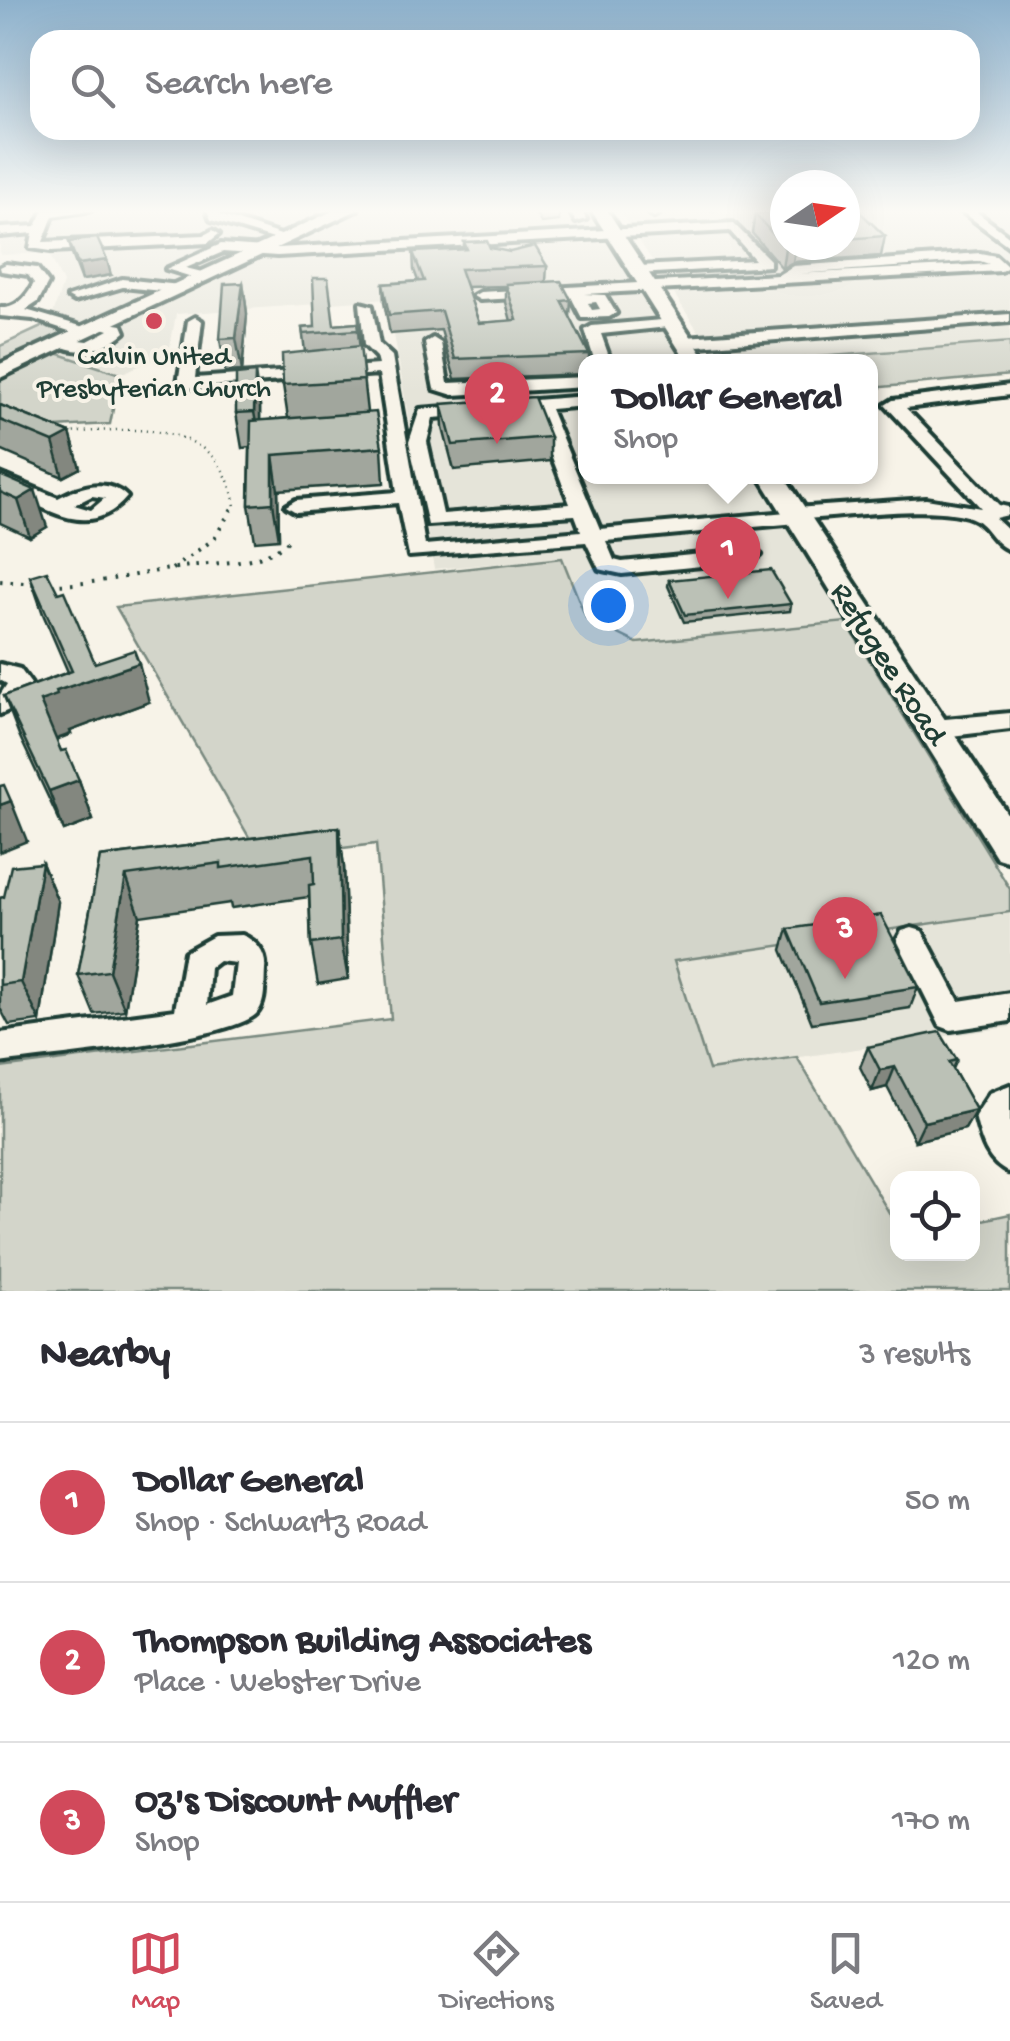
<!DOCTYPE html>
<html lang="en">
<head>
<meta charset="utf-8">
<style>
	:root { --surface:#fff; --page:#f2f2f3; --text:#2b2b33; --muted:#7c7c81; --line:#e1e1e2; --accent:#d1495b }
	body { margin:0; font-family:"Gochi Hand",sans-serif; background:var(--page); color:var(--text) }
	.controls { position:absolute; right:30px; bottom:30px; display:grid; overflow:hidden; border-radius:20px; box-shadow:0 10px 40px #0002 }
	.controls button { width:90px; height:90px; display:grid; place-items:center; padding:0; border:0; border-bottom:2px solid var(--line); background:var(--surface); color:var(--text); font:50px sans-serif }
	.compass { position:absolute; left:770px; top:170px; width:90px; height:90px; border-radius:50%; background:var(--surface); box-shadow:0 10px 40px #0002; rotate:77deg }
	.you { position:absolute; left:608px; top:605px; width:35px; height:35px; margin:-25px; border:8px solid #fff; border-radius:50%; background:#1a73e8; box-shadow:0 0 0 15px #1a73e833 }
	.badge { display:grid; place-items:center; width:65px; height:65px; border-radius:50%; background:var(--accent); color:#fff; font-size:32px; font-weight:700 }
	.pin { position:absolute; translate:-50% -82px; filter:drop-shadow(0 2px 5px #0008) }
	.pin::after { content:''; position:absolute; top:52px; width:35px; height:30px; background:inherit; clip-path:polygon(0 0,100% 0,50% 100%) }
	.popup { position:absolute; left:578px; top:354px; width:300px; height:130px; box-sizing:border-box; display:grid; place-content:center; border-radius:20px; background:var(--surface); filter:drop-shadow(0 2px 8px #0005); font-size:32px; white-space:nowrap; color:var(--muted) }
	.popup b { font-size:38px; color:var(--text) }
	.popup::after { content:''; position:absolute; left:50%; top:100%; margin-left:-20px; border:20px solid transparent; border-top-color:var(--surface) }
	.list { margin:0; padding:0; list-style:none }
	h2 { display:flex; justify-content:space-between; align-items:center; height:130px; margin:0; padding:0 40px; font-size:42px }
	h2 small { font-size:32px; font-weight:400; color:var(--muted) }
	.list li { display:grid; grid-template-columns:65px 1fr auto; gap:30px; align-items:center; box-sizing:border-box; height:160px; padding:0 40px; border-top:2px solid var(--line) }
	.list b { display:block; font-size:38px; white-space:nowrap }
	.list p { margin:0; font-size:32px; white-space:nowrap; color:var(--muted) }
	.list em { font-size:32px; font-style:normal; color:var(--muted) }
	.icon { flex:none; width:55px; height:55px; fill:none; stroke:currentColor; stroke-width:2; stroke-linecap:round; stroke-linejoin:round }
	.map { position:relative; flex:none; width:1010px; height:1291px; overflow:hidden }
	.search { position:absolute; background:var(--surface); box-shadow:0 10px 40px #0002; left:30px; right:30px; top:30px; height:110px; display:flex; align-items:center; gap:25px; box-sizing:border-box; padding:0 35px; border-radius:30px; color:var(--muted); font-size:38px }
	.sheet { height:610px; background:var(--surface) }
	nav { display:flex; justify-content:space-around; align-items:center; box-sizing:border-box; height:140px; border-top:2px solid var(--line); background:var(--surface); font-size:28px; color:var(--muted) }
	nav a { display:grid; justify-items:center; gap:5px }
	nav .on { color:var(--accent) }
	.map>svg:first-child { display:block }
</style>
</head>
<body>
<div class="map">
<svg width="1010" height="1291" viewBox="0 0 1010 1291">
	<rect width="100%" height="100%" fill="#f7f3e8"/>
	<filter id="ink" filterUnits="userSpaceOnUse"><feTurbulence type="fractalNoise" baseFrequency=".01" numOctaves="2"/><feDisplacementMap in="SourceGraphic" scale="20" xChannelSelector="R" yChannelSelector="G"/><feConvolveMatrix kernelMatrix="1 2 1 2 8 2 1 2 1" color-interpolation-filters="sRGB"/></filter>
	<g filter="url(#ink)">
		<g fill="#e5e4d9">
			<path d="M0,210h589l94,151 -97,1v114l169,1 91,145 -209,21 -51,-25 -24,-60 -128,11 -46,-270 -212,15 -7,39 -49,21 -78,-26 21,-65 -14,-30 -49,2z"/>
			<path d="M619,210h166v35h60v-35h165v132l-243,19h-49z"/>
			<path d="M1010,912v115l-301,43 -35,-110z"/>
		</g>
		<g fill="#d3d5ca" stroke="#79897f" stroke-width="2.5">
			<path d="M50,323l15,7 2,6 -67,31v-21z"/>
			<path d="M1010,342v33l-128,12h-11l-1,-25 -103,-1z"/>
			<path d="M53,352l67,22 -10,50 -110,6v-53z"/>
			<path d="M562,558l24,60 51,25 209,-21 164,267v23l-336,49 35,109 88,-13 100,169 1,28h74l1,-32 37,-8v77h-1010v-223l391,-49 -15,-175 -115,14 -145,-251z"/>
		</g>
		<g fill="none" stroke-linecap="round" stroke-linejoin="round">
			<defs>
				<g id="minor">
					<path d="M44,210h47l-38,6 -10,26 161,-7 9,-5 6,4 -11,9 -157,8 -21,-3 3,-15 -33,3v-8l36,-2z"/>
					<path d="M207,210h12l1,5 73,24 -6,4 -76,-23z"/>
					<path d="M569,210h12l5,9 -10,3z"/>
					<path d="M646,210h12l2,3 -6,4z"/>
					<path d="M960,210h14l36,27v10z"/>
					<path d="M733,223l37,37v6l-131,8 -7,-4 7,-4 116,-6 -25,-29 -453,25 -54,-4 -37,16 24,6 2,3 -7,4 -39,-12 55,-25 56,4z"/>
					<path d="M980,253l16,3 12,11 -7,4 -417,23 21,1 11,18 -7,4 -27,1 -12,-23 -90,5 -7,-4 7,-4 298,-17 15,-9zM980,261l9,3 -194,10h1zM596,302l4,7 -8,1 -4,-7z"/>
					<path d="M6,264l31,4 11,15 -10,19 -12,8 65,19v6h-10l-48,-16 -33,-3v-8c16,1 27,-11 34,-25l-6,-8 -27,-4 -1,-4z"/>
					<path d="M122,279l58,6 7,4 -7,4 -57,-6 -48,14 -7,-4z"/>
					<path d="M360,303l12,3 7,38 13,12 33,189 156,-14 -6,-16 -147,10 -19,-83 11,-33 52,-4 8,5 -8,5 -39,3 -6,24 16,72 127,-10 -36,-94 -25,2 -8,-5 8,-5 77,-6v10l-36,3 50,120 187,-17 8,-4 131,-9 55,9 -96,-103 8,-5 117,-15v10l-104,13 93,97 9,2v8l-13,3 15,14v18c-16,-5 -21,-22 -34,-30 -30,-18 -133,-3 -171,-1l-8,4 -191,18 8,19 8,2 129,-13 10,6 -10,6 -129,13 -23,-5 -13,-27 -177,14 -11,-53 -102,9 -10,-6 10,-6 101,-8 -18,-118 -193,14 -8,-5 10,-62 7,-4 7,4 -7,57 183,-13 -2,-8 -12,-12z"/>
					<path d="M1010,314v8l-325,25 -8,-5 8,-5z"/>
					<path d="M673,319l5,1v6l-77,8 10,28h-16l-10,-32 7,-4z"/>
					<path d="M99,321l23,4 3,7c-19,17 -47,26 -69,11l8,-5 24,3 21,-11 -10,-3z"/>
					<path d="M433,338l8,5 7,40 138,-6v10l-133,8 -19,-6 -9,-46z"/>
					<path d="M0,474l58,24c23,-12 49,-21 69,-1 -39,46 -81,10 -127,-10zM92,496l13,2 -14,12 -17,-5z"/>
					<path d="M0,664l20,5 11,15 -11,21 -20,9v-19l7,-11 -7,-4z"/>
					<path d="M1010,713v16l-76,9 -9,-3 -3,-6 3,-6 9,-3z"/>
					<path d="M912,928l10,3 37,70 51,-8v28l-59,9 -11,-4 -43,-86 5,-9z"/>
					<path d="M242,935c15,6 25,19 23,35 -1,14 1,34 -9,44 -27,26 -209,42 -256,49v-30l175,-23 10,-58 29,-16zM219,961l17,2 -4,33 -25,9 3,-37z"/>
					<path d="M1010,1085v88c-24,-10 -29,-34 -35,-57l15,-23z"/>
				</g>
				<g id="major">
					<path d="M335,210h22l-357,168v-14z"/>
					<path d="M591,210h16l101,152h-21z"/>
					<path d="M759,476h25l226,342v44l-13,-4z"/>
				</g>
			</defs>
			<use href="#minor" stroke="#1f3d34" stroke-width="8"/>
			<use href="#major" stroke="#1f3d34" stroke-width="8"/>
			<path stroke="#1f3d34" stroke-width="2.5" stroke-dasharray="1 5" stroke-linecap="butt" d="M68,433c67,-5 153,-15 167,73"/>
			<g stroke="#1f3d34" stroke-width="4" stroke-dasharray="2.5 8" stroke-linecap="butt">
				<path d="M172,569l42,-30 21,-36"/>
				<path d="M0,581l35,3"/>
				<path d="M50,585c46,0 88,-12 133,-18 36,-6 78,-1 106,-27"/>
			</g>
			<use href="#minor" fill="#f7f3e8" fill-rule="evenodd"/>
			<use href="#major" fill="#f7f3e8" fill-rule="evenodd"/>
		</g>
		<g fill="#a1a69d" stroke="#1f3d34" stroke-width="2.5" fill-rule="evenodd">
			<path d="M534,210h25v11l-18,2z"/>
			<path d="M670,210h48l-46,3z"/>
			<path d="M845,210l40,26 -4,20 -88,6 -11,6 -30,-35 3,-19 30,31h60z"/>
			<path d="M69,242l42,33 -29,5 -9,-23z"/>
			<path d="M464,242l26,6 57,18 -1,16 25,18 -1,17 19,37v8h-3v12l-131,5 -14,-49 -51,4 -6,-32 -1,-18 35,-3 -4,-11 -1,-18 51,-3zM506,286v16l5,19 -32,2 -13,-36z"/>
			<path d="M243,283l4,31 -5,57 -17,1 -5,-33z"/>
			<path d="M357,323l10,89 15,35 2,36 -106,7 1,49 -24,2 -6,-36 1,-58 -8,1 -6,-35 24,-6v14l28,-3 -5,-33 22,-33 -3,-24z"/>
			<path d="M442,404l108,33v24l-96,9 -11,-42z"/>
			<path d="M0,405l70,28 10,35 -17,9 -63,-27z"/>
			<path d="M0,475l47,52 -17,10 -30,-14z"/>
			<path d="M30,576l65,87 54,39 -79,29 1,3 -15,6 5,11 18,29 14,40 -29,11 -45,-96 -15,-39 64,-24 -25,-58z"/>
			<path d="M669,580l122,24 -1,7 -106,11 -16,-36z"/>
			<path d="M339,827l5,40 4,112 -30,5 -7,-40 -2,-47 -78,11 -1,-5 -90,13 -15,94 -31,4 -16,-39 22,-118z"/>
			<path d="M42,863l16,39 -18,119 -31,4 -9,-17v-110l4,-1z"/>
			<path d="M788,929l130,58 -8,21 -98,15 -30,-73z"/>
			<path d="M868,1047l89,13 -4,9 23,41 -11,19 -50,12 -28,-54 -15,4 -12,-24z"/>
		</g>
		<g fill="#83877f" stroke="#1f3d34" stroke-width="2.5">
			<path d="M791,245h5l-3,17 -11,6 3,-20z"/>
			<path d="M107,260l4,15 -29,5 -4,-16z"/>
			<path d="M243,283l4,31 -5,57 -6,-33z"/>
			<path d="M255,373l5,34v39l-6,-34z"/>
			<path d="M70,433l10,35 -17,9 -10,-35z"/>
			<path d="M273,455l5,35 1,49 -6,-36z"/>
			<path d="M35,490l12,37 -17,10 -12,-37z"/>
			<path d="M139,663l10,39 -79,29 1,3 -17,6 -14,-39 16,-10z"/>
			<path d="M79,780l14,40 -29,11 -15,-40z"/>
			<path d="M11,801l16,40 -27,11v-47z"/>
			<path d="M339,827l5,40 4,112 -7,-39z"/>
			<path d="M42,863l16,39 -18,119 -19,-39z"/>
			<path d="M126,876l14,40 -15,94 -16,-39z"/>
			<path d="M895,1067l-8,20 -15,4 8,-21z"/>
			<path d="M976,1110l-11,19 -50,12 9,-19z"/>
		</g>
		<g fill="#bbc1b6" stroke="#1f3d34" stroke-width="2.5">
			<path d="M845,210l15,2 25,24 -40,3z"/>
			<path d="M785,211v34h6l-6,3 -30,-34z"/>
			<path d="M97,238l10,22 -29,4 -9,-22z"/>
			<path d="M487,241l3,7 20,4 25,-6 12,20 -87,3 19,54 38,-3 -11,-36 55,-3 10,19 -9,1 27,53 -134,5 -14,-48 -52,4 -6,-31 41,-3 -11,-29 54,-3 -3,-7z"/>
			<path d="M313,278h15l6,47 23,-2 1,7 -55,4 -1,-6 13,-1z"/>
			<path d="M243,283l-7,55 -16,1 4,-55z"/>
			<path d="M360,346l4,34 -81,5 -1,-31z"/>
			<path d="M255,373l-1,39 -18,1v-38z"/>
			<path d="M534,397l16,40 -97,8 -11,-41z"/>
			<path d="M0,405l70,28 -17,9 -53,-22z"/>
			<path d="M376,412l6,35 -109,8v48l-24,2 2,-84z"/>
			<path d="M0,475l35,15 -17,10 -18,-8z"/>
			<path d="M771,570l20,34 -106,11 -16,-35z"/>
			<path d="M47,571l11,22 6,-2 31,72 39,-13 5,13 -83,28 1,4 -17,6 21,50 5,-1 13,30 -30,11 -45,-95 68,-25 -42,-95z"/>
			<path d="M4,785l7,16 -11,4v-19z"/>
			<path d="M339,827l2,113 -30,4 -2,-59 5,-1 -1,-29 -92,13v-5l-95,13 -17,95 -31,4 22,-118z"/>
			<path d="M42,863l-21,119 -21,3v-87l4,-1 7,-31z"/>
			<path d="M881,915l37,72 -99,15 -31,-73z"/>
			<path d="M940,1032l17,28 -8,2 27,48 -52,12 -29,-55 -15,3 -12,-23z"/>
		</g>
	</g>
	<linearGradient id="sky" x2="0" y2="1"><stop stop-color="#8db1cc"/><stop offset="0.54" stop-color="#fbfaf5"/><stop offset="1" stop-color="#fbfaf5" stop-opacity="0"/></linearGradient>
	<rect width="1010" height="391" fill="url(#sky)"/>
	<circle fill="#d1495b" stroke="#f7f3e8" stroke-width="4" cx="154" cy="321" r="10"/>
	<g text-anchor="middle" stroke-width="8" stroke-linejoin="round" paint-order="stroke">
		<g font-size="28" fill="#1f3d34" stroke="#f7f3e8">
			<text x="154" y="364">Calvin United<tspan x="154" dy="32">Presbyterian Church</tspan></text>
		</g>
		<g font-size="32" fill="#1f3d34" stroke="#f7f3e8">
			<text transform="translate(891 662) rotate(57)" y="11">Refugee Road</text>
		</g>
	</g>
</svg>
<div class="controls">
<button><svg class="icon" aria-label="locate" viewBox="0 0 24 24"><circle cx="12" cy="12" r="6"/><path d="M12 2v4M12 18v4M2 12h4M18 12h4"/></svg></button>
</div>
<svg class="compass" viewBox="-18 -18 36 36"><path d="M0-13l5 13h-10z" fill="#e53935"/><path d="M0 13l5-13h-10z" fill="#7c7c81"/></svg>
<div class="you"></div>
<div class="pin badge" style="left:728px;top:599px">1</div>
<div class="popup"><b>Dollar General</b>Shop</div>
<div class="pin badge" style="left:497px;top:444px">2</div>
<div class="pin badge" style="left:845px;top:979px">3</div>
<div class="search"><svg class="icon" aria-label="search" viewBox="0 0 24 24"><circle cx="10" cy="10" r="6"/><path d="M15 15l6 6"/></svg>Search here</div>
</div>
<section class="sheet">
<h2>Nearby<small>3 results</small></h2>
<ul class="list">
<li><span class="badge">1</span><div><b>Dollar General</b><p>Shop · Schwartz Road</p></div><em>50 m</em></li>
<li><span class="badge">2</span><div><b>Thompson Building Associates</b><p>Place · Webster Drive</p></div><em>120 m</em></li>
<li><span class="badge">3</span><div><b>Oz's Discount Muffler</b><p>Shop</p></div><em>170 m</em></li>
</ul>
</section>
<nav>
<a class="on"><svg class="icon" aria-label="map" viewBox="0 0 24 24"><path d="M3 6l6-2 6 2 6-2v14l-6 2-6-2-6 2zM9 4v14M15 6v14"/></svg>Map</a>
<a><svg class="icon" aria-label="directions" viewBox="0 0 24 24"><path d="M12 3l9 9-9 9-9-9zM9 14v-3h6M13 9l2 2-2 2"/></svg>Directions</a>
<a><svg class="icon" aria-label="saved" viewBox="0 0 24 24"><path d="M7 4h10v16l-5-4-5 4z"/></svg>Saved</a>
</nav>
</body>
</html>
